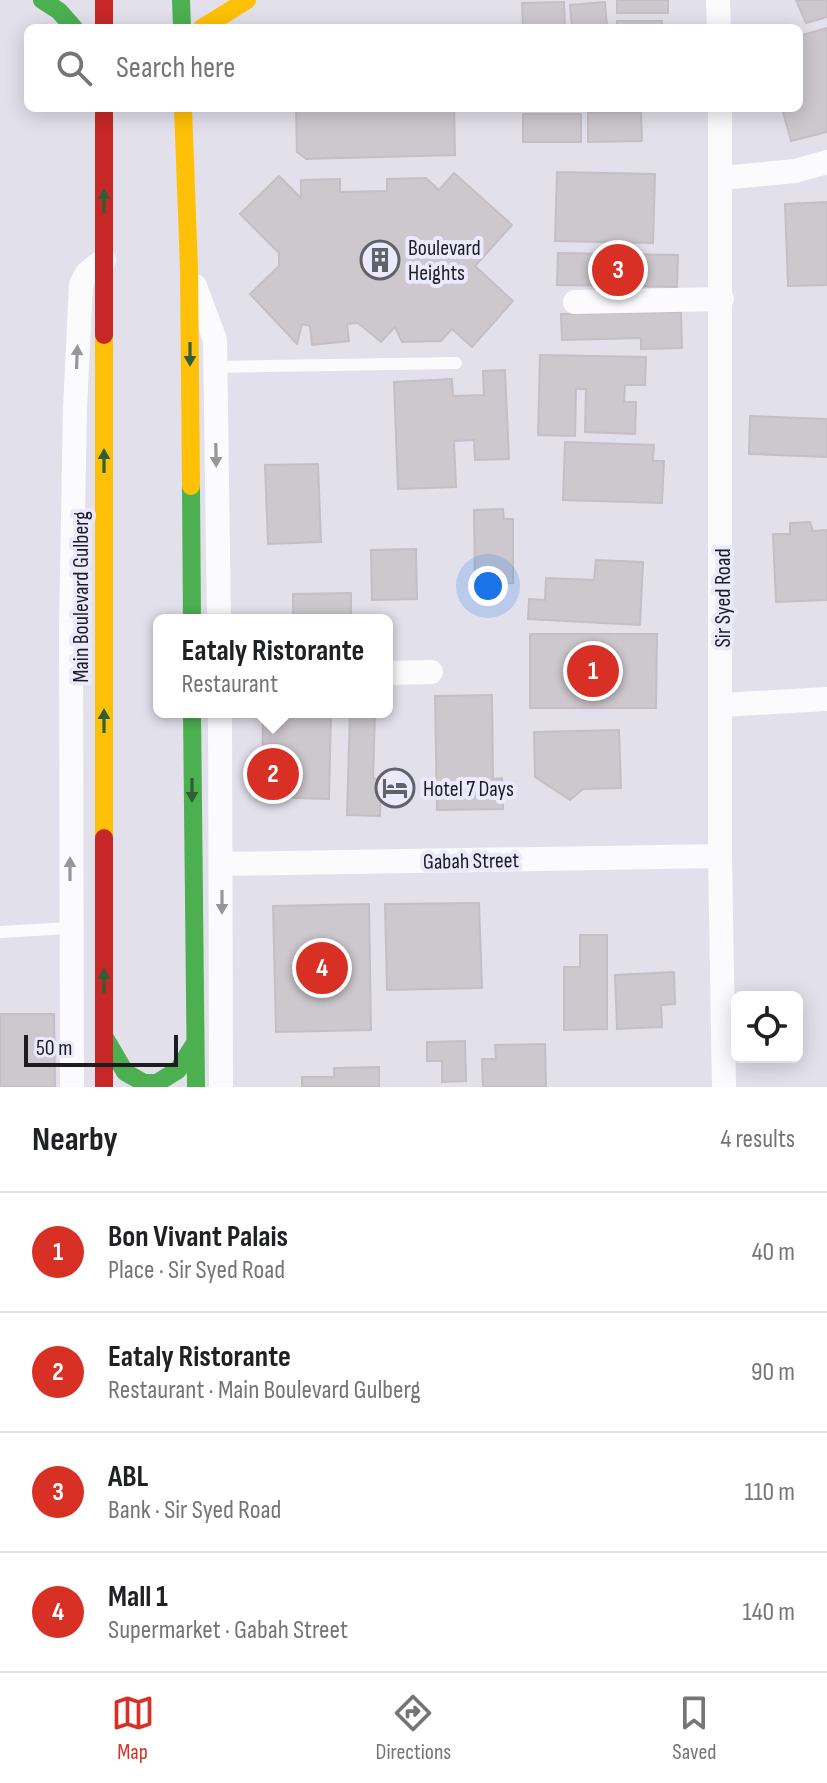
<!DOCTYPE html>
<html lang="en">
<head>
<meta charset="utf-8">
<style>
	:root { --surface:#fff; --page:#f6f6f6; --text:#202124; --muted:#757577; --line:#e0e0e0; --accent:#d93025 }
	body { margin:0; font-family:"Sofia Sans Condensed",sans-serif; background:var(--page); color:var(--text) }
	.controls { position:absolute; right:24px; bottom:24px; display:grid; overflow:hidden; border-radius:12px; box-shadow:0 4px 20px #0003 }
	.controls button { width:72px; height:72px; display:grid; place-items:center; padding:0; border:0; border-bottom:2px solid var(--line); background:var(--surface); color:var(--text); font:40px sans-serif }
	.scale { position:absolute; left:24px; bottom:20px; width:154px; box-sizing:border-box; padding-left:8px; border:4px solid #1c1c22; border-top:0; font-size:22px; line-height:28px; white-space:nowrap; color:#1c1c22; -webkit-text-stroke:6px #ebe9fc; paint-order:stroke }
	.you { position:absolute; left:488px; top:586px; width:28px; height:28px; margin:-20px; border:6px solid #fff; border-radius:50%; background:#1a73e8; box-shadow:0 0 0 12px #1a73e833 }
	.badge { display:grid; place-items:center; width:52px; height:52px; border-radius:50%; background:var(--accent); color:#fff; font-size:26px; font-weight:700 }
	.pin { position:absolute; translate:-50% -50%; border:4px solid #fff; box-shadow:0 2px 8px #0006 }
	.popup { position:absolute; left:153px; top:614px; width:240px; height:104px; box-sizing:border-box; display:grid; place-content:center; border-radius:12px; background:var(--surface); filter:drop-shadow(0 2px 6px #0005); font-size:26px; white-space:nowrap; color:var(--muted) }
	.popup b { font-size:30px; color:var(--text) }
	.popup::after { content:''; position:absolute; left:50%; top:100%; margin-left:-16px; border:16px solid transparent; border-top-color:var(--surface) }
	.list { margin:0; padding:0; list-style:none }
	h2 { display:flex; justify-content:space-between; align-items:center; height:104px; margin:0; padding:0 32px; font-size:34px }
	h2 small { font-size:26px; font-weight:400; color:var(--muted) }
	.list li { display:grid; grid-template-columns:52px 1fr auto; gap:24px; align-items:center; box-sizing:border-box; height:120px; padding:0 32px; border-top:2px solid var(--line) }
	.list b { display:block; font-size:30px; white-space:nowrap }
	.list p { margin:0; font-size:26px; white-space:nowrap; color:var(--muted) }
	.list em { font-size:26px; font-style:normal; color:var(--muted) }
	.icon { flex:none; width:44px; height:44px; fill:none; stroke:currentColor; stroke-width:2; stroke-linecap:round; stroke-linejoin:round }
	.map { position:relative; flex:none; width:827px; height:1087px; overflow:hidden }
	.search { position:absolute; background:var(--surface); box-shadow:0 4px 20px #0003; left:24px; right:24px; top:24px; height:88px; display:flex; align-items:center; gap:20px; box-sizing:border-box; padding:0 28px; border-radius:12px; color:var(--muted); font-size:30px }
	.sheet { height:584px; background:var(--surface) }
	nav { display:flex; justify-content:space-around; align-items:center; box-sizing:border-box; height:112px; border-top:2px solid var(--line); background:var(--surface); font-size:22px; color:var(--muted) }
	nav a { display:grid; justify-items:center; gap:4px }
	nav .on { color:var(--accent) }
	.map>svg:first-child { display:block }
</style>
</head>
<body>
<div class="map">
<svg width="827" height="1087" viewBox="0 0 827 1087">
	<rect width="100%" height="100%" fill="#e2e0eb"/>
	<g fill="#cdc8cd" stroke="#c4bfc4" stroke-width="2">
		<rect x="617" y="0" width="51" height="13"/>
		<path d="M796,0h31v17l-21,6z"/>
		<path d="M564,2l1,26h-42l-1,-25z"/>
		<path d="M605,2l2,26h-35l-2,-23z"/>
		<rect x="617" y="21" width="45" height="7"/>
		<path d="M827,28v104l-36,9 -9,-33h17v-72z"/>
		<path d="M296,108h158l1,47 -149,4 -9,-7z"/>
		<path d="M641,112l1,29 -54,1v-29z"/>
		<rect x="523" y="114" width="58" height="28"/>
		<path d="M557,172l98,2 -2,69 -98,-2z"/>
		<path d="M454,173l58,52 -37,41 38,35 -41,46 -20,-18 -11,12 -39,1 -7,-15 -14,15 -23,-19 -11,1 2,17 -37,4 -2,-19 -8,-2 -5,20 -47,-50 29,-28v-13l-39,-39 39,-38 22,22v-18l39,-1v13l47,-1v-12l39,-1 13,12z"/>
		<path d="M827,202v83l-39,1 -3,-82z"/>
		<path d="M558,253l120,2 -1,32 -120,-2z"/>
		<path d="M681,312l1,36 -41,1v-11l-79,2 -1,-26z"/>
		<path d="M540,355l106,2 -1,28h-20l-1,17h12l-1,32 -50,-2 1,-43h-10l-1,47 -37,-1z"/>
		<path d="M505,370l4,89 -34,1 -1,-20 -20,1 2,46 -58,2 -4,-107 58,-3 1,17 31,-1 -1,-24z"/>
		<path d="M750,416l77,3v38l-78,-3z"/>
		<path d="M565,442l89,3 -1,16h11l-2,42 -99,-3z"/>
		<path d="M318,464l3,78 -53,2 -3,-79z"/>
		<path d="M503,509l1,10h9v64l-38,1 -1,-74z"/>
		<path d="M810,522l3,9 14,-1v70l-51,2 -3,-68h17v-11z"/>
		<path d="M416,549l1,50 -45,1 -1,-50z"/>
		<path d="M596,560l47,2 -3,63 -112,-6 1,-20 16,1 1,-22 48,2z"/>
		<path d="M351,593v27h-58v-26z"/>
		<path d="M530,634h127l-1,74h-126z"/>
		<path d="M492,695l1,84 9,-1 1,31 -66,1 -2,-114z"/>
		<path d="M263,712h68l-2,87 -67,-2z"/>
		<path d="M350,712h25l-2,66 8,3 -1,35 -33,-1z"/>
		<path d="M619,730l2,58 -38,1 -13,11 -35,-23 -1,-45z"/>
		<path d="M479,903l3,85 -95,2 -2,-86z"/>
		<path d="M369,904l2,126 -95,2 -3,-126z"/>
		<path d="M580,935h27v94l-43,1v-63h16z"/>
		<path d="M674,972l1,32 -14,1 1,22 -45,2 -2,-54z"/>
		<path d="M0,1014h54l1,73h-55z"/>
		<path d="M465,1041l1,40 -24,1v-21h-15v-19z"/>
		<path d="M545,1044l1,43h-63l-1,-28h14l-1,-14z"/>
		<path d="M379,1067v20h-77v-10h32v-9z"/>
	</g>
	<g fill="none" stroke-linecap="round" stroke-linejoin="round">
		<g stroke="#fbfafc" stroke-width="12">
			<path d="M215,367l241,-4"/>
			<path d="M0,932l70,-4"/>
		</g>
		<g stroke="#fbfafc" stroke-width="24">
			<path d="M718,0l1,28"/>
			<path d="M720,108v748l4,231"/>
			<path d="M721,178l74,-7 32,-9"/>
			<path d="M195,286l20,54 4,280"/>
			<path d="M575,302l147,-3"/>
			<path d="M387,673l44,-1"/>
			<path d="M722,705l105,-6"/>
			<path d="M220,712l1,375"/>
			<path d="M222,864l498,-8"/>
			<path d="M72,1087l-1,-461 4,-218 6,-124 6,-11 17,-13"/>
		</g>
		<g stroke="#4caf50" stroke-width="18">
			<path d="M42,0l17,11 15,17"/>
			<path d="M181,0l1,28"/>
			<path d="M191,486l1,134"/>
			<path d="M192,712l4,375"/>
			<path d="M104,1036l21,36 19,11h13l21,-13 17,-27"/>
		</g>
		<g stroke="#ffc107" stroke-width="18">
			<path d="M202,28l45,-28"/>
			<path d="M183,108l6,161 2,217"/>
			<path d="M104,335v503"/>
		</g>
		<g stroke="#c62828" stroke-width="18">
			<path d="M104,0v28"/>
			<path d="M104,108v227"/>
			<path d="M104,838v249"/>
		</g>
	</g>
	<defs><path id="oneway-solid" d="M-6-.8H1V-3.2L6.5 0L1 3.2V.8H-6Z" transform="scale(2)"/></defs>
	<g fill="#325e37">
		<use href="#oneway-solid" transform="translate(104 201) rotate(-90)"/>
		<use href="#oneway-solid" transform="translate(190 354) rotate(90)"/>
		<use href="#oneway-solid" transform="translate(104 461) rotate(-90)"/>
		<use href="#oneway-solid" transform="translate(104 721) rotate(-90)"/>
		<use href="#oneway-solid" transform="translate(192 790) rotate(90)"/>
		<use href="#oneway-solid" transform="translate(104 981) rotate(-90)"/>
	</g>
	<g fill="#97969a">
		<use href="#oneway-solid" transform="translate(77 357) rotate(-88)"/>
		<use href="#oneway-solid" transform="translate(216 455) rotate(89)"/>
		<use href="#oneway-solid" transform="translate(70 869) rotate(-90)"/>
		<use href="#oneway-solid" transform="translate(222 902) rotate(90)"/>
	</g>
	<defs>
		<symbol id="building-ring" viewBox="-11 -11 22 22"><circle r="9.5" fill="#ebe9fc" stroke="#616168" stroke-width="1.5"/><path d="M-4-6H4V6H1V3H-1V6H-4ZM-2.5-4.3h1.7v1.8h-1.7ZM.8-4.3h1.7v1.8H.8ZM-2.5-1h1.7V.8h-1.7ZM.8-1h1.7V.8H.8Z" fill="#616168"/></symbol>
		<symbol id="hotel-ring" viewBox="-11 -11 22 22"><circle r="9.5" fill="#ebe9fc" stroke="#616168" stroke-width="1.5"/><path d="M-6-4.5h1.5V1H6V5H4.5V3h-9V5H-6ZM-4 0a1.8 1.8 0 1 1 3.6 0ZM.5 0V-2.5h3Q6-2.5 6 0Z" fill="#616168"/></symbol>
	</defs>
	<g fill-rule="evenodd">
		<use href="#building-ring" x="358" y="238" width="44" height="44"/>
		<use href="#hotel-ring" x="373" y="766" width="44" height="44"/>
	</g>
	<g text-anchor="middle" stroke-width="8" stroke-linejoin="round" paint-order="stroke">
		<g font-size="22" fill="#1c1c22" stroke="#ebe9fc" text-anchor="start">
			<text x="408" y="255">Boulevard<tspan x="408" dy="25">Heights</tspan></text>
			<text x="423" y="796">Hotel 7 Days</text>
		</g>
		<g font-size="22" fill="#1c1c22" stroke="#ebe9fc">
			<text transform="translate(80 597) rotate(-90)" y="8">Main Boulevard Gulberg</text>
			<text transform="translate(722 598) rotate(-90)" y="8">Sir Syed Road</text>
			<text transform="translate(471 860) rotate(-1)" y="8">Gabah Street</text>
		</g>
	</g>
</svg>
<div class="controls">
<button><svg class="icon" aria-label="locate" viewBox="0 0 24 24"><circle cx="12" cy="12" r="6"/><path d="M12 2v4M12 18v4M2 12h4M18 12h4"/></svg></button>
</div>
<div class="scale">50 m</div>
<div class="you"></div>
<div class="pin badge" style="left:593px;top:671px">1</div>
<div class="pin badge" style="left:273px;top:774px">2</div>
<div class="popup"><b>Eataly Ristorante</b>Restaurant</div>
<div class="pin badge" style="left:618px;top:270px">3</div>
<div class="pin badge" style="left:322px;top:968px">4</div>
<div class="search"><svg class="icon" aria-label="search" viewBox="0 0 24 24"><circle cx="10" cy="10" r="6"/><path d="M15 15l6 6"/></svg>Search here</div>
</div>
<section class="sheet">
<h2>Nearby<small>4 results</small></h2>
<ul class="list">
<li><span class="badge">1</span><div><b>Bon Vivant Palais</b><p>Place · Sir Syed Road</p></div><em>40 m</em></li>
<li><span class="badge">2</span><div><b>Eataly Ristorante</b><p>Restaurant · Main Boulevard Gulberg</p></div><em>90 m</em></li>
<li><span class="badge">3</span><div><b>ABL</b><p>Bank · Sir Syed Road</p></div><em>110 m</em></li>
<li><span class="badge">4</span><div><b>Mall 1</b><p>Supermarket · Gabah Street</p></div><em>140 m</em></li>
</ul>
</section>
<nav>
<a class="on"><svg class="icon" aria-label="map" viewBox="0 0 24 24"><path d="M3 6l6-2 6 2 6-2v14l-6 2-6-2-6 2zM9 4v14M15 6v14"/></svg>Map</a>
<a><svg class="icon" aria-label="directions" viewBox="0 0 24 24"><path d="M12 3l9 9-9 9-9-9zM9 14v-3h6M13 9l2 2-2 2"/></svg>Directions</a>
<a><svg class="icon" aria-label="saved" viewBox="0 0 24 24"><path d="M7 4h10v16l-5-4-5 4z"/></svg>Saved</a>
</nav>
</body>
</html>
